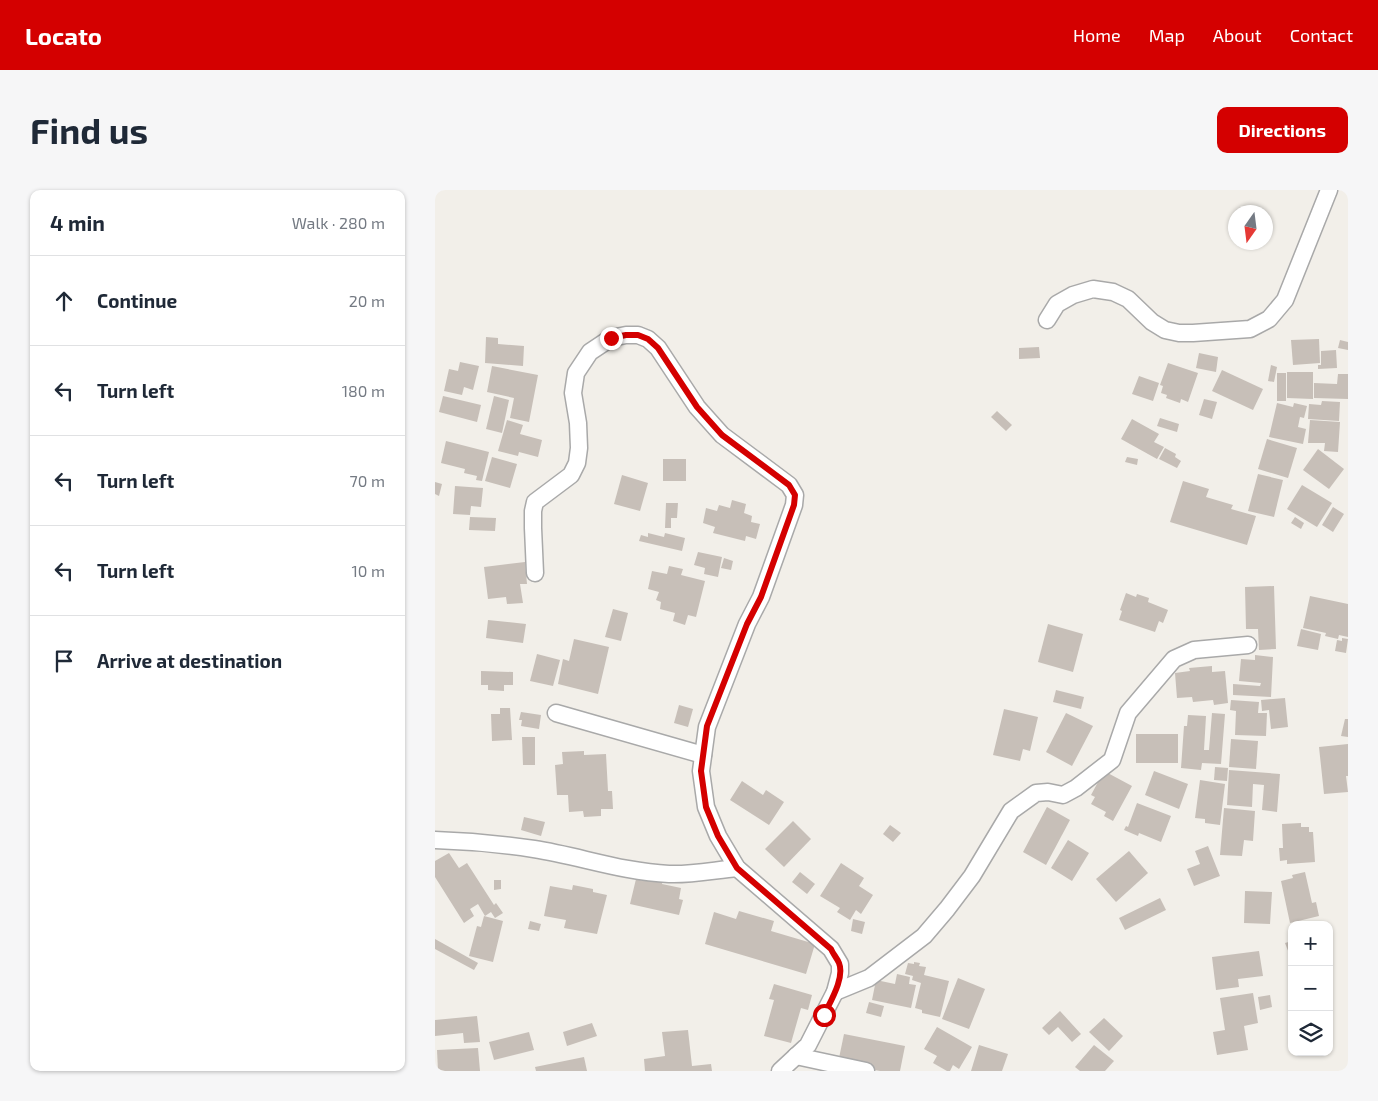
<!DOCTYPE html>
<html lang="en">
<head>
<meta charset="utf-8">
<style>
	:root { --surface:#fff; --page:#f6f6f7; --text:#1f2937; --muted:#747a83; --line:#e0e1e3; --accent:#d40000 }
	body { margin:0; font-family:"Exo 2",sans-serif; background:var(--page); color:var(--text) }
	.controls { position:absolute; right:15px; bottom:15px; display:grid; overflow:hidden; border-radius:10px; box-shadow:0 1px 4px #0004 }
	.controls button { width:45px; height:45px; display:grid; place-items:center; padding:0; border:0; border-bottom:1px solid var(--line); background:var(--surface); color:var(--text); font:25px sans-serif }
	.compass { position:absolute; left:793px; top:15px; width:45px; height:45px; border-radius:50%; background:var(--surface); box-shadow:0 1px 4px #0004; rotate:194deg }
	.stop { position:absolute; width:15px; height:15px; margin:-11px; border:4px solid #d40000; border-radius:50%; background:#fff }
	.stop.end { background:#d40000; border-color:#fff; box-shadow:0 1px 5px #0008 }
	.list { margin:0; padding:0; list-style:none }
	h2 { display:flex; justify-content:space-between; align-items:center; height:65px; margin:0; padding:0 20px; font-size:21px }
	h2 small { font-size:16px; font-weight:400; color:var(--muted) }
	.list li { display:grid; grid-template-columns:32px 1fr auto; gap:15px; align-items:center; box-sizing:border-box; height:90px; padding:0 20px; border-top:1px solid var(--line) }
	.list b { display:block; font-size:19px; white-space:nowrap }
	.list em { font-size:16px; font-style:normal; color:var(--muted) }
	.icon { flex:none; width:28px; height:28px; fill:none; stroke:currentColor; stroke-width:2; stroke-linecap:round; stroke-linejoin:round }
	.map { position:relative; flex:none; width:913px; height:881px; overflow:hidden; border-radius:10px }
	header { display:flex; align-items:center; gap:30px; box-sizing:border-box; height:70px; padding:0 25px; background:var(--accent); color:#fff }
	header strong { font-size:24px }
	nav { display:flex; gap:28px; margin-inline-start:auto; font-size:18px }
	.intro { display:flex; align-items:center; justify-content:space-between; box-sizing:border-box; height:120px; padding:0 30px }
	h1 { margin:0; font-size:35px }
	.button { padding:12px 22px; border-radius:10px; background:var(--accent); color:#fff; font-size:18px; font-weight:700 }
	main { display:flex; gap:30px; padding:0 30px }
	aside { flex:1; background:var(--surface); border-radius:10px; box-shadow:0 1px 4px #0004 }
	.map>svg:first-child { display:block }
</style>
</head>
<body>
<header>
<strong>Locato</strong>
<nav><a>Home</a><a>Map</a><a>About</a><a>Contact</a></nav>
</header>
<div class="intro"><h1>Find us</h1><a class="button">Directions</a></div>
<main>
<aside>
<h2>4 min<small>Walk · 280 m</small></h2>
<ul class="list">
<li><svg class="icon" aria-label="ahead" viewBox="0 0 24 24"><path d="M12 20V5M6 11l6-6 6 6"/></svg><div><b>Continue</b></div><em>20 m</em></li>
<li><svg class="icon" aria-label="left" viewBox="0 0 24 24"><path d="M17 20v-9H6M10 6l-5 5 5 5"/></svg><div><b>Turn left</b></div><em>180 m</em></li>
<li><svg class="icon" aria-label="left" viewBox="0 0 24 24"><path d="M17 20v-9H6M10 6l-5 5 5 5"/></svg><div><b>Turn left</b></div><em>70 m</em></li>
<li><svg class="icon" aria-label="left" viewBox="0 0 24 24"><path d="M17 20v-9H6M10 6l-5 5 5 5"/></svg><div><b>Turn left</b></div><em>10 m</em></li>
<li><svg class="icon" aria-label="arrive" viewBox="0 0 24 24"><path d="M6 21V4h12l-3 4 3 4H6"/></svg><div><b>Arrive at destination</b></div></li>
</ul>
</aside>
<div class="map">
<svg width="913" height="881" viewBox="0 0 913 881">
	<rect width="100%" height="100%" fill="#f2efe9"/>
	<g fill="#c7bfb8">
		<path d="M51,147l12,1v6l26,2 -1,20 -38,-3z"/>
		<path d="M884,149l1,24 -27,2 -2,-25z"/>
		<path d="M905,150l8,2v8l-10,-2z"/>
		<path d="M604,157l1,11 -21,1v-11z"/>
		<path d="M901,160l1,18 -19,1v-4h3v-14z"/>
		<path d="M764,163l19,4 -2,15 -20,-4z"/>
		<path d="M25,172l19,4 -6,24 -9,-3 -2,8 -18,-4 5,-22 9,2z"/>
		<path d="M733,173l30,10 -10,29 -7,-3 -1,4 -14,-5 1,-3 -6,-2 2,-7 -3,-1z"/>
		<path d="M836,175l6,2 -3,15 -6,-1z"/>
		<path d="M57,176l46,9 -9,47 -19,-4 4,-20 -27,-6z"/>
		<path d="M787,180l41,19 -10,21 -41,-19z"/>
		<path d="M852,182h26v27l-26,-1z"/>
		<rect x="842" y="183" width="9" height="28"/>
		<path d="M903,184h10v25l-34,-1v-15l23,1z"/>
		<path d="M704,186l20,7 -6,18 -21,-7z"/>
		<path d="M8,206l38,9 -4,17 -38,-10z"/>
		<path d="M59,206l15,4 -7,33 -16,-4z"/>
		<path d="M769,209l13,3 -5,17 -13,-4z"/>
		<path d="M887,211l18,1 -1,19 -31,-2 1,-15 12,1z"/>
		<path d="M842,213l16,4 1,-4 13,3 -3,12 -4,-1 -2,10 8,2 -3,15 -34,-7z"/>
		<path d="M562,221l15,14 -6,6 -15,-14z"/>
		<path d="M725,228l19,6 -2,8 -20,-6z"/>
		<path d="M697,229l27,15 -5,8 10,5 -7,12 -36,-20z"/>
		<path d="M72,230l16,5 -3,9 22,6 -4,17 -19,-5 -1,4 -20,-5z"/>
		<path d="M875,230l30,2 -2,30 -14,-1 1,-8h-17z"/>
		<path d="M832,249l30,9 -9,30 -30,-9z"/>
		<path d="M11,251l43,11 -7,29 -6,-1 1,-4 -13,-3 1,-4 -24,-6z"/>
		<path d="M730,258l11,6 -1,3 6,4 -4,7 -18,-9z"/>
		<path d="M883,259l26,20 -15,20 -26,-19z"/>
		<path d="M57,267l25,7 -7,24 -25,-7z"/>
		<path d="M692,267l11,2 -1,6 -12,-3z"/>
		<rect x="228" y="269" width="23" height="22"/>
		<path d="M823,284l25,6 -9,37 -26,-6z"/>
		<path d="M187,285l26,8 -8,28 -26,-7z"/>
		<path d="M748,291l26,8 -3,8 27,8 -2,4 25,7 -9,29 -77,-23z"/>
		<path d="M0,292l7,2 -3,12 -4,-2z"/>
		<path d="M867,295l30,18 -15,24 -30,-18z"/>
		<path d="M20,296l28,2 -2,19 -10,-1 -1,9 -17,-1z"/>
		<path d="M297,310l14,4 -2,9 8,3 -1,6 9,2 -4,15 -10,-3 -1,5 -32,-8 2,-6 -12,-4 3,-15 11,3 2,-6 11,3z"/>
		<path d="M231,313h12l-1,15h-6v10h-6z"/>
		<path d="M898,317l11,7 -11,18 -11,-7z"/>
		<path d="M35,327l26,1 -1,13 -26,-1z"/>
		<path d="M860,327l9,6 -3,6 -10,-6z"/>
		<path d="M213,343l16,4 1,-4 20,5 -3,13 -43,-10 2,-6 7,2z"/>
		<path d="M263,362l24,5 -4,20 -14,-3 1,-6 -11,-3z"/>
		<path d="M289,368l9,3 -2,9 -10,-2z"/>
		<path d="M90,372l2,22h-7l3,19 -16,1 -1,-7 -18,2 -4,-32z"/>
		<path d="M234,376l14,3 -2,6 24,6 -9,36 -8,-2 -3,10 -12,-4 2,-8 -15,-4 1,-7 -5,-2 3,-8 -11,-3 4,-18 15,3z"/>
		<path d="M839,396l2,63 -17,1 -1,-21h-12l-1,-42z"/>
		<path d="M691,403l10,4 1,-3 12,4 -1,4 20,8 -5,13 -4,-2 -4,11 -36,-12 3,-9 -2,-1z"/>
		<path d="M875,406l38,8v33l-9,-2 -1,4 -13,-3 1,-3 -23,-5z"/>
		<path d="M178,419l15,4 -7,28 -16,-4z"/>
		<path d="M53,430l38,4 -3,19 -37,-5z"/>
		<path d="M613,434l35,10 -10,38 -35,-10z"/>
		<path d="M866,439l20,5 -3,16 -21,-4z"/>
		<path d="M907,448l6,1 -2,14 -11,-2 2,-11 5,1z"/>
		<path d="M139,449l35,8 -11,47 -40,-10 5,-25 6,2z"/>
		<path d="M102,464l23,6 -7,26 -23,-5z"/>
		<path d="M820,465l18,2 -2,40 -38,-2v-11l27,2 1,-3 -22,-2 2,-22 14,1z"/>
		<path d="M777,476v6l13,-1 3,32 -14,2 -1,-5 -20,2 -1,-5 -15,1 -2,-25 15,-2 -1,-3z"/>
		<path d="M46,481l32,1v13h-9v6l-16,-1v-5h-7z"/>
		<path d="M621,500l28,7 -3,12 -28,-7z"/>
		<path d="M850,508l3,29 -17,2 -2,-19 -7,1 -1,-11z"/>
		<path d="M796,510l28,2 -1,11h9l-1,23 -31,-1 1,-24 -6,-1z"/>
		<path d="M244,515l14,4 -5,18 -14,-4z"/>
		<path d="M65,518h10l2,32 -20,1 -1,-27h9z"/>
		<path d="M569,519l34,8 -8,34 -7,-2 -3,12 -27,-6z"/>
		<path d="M86,522l20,3 -2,14 -18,-3 1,-6h-3z"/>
		<path d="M631,523l27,13 -21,40 -26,-14z"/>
		<path d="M777,523l13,1 -4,50 -19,-1 -1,7 -20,-2 3,-42h3l1,-11 18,1 -2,34h5z"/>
		<path d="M910,529h3v18l-7,-1z"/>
		<rect x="701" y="544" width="42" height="29"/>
		<path d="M87,547h13v28h-12z"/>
		<path d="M796,549l27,2 -2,28 -27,-2z"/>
		<path d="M913,554v32h-2l2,16 -24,2 -5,-47z"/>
		<path d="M149,561v4l22,-1 2,37h4l1,18h-12v7l-17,1 -1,-6 -14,1 -1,-17h-11l-2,-30 8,-1 -1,-12z"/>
		<path d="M780,577l13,1 -1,13 -13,-1z"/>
		<path d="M794,580l51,4 -3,38 -15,-2 2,-25 -11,-1 -1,23 -25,-2z"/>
		<path d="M669,581l28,15 -19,35 -9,-5 2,-4 -15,-8 4,-7 -4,-2z"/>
		<path d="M719,581l34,13 -9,25 -34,-14z"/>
		<path d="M765,590l25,4 -5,41 -15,-2v-4l-10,-1z"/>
		<path d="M307,591l21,14 3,-5 18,12 -15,23 -39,-25z"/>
		<path d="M702,613l34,13 -10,26 -22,-9 -1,3 -14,-6 2,-4 2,1z"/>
		<path d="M612,617l23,13 -24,45 -23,-13z"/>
		<path d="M789,618l31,3 -2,30 -9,-1 -2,16 -22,-1z"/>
		<path d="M89,627l21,5 -4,14 -20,-6z"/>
		<path d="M358,631l18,18 -27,28 -19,-18z"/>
		<path d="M866,633v4h8v5h4l2,30 -28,2v-4l-7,1 -1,-13h4l-1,-24z"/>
		<path d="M455,635l11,8 -8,9 -10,-8z"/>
		<path d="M633,650l21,13 -17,28 -21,-13z"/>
		<path d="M773,656l12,30 -26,10 -7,-17 13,-5 -5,-13z"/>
		<path d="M694,661l19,22 -32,29 -20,-23z"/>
		<path d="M14,663l10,15 8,-5 27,42 2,-2 7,10 -8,5 -4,-6 -6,4 -7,-12 -8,5 4,7 -10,7 -29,-46v-16z"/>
		<path d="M406,673l23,15 -5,8 14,9 -12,19 -5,-4 -6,10 -13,-8 3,-4 -20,-12z"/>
		<path d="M365,682l15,12 -8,10 -15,-12z"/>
		<path d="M870,682l7,31 4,-1 3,14 -29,7 -9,-42 12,-3 -1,-3z"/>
		<path d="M211,685l17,4 -1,5 19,4 -2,11 4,1 -4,15 -49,-11 6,-25 8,2z"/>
		<path d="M59,690h7v9l-7,1z"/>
		<path d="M138,695l20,4v3l14,3 -10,39 -33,-6 2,-8 -22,-4 6,-30 22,4z"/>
		<path d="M810,701l27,1 -2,32 -26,-1z"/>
		<path d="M725,708l6,12 -41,20 -6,-12z"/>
		<path d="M304,721l35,10 -3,10 44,13 -9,30 -101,-30 9,-32 22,7z"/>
		<path d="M49,726l19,5 -10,41 -24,-6 8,-30 4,1z"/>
		<path d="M418,729l12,3 -3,12 -11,-3z"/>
		<path d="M95,731l11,3 -2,7 -11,-2z"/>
		<path d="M0,749l43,24 -4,7 -39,-21z"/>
		<path d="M857,751v20l-7,-18z"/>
		<path d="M824,761l4,25 -25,3 1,8 -23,3 -4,-33z"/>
		<path d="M479,772l6,1 -1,3 7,1 -2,8 25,6 -9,36 -18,-4v-3l-7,-2 6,-25 -9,-3 1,-4 -8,-2 3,-11 6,1z"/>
		<path d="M462,784l13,3 -1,7 7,1 -5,23 -39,-8 4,-20 19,4z"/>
		<path d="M523,788l27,11 -16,40 -27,-10z"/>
		<path d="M339,794l38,11 -4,15 -7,-2 -10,35 -27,-7 10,-36 -5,-1z"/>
		<path d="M818,803l5,30 -14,3 4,24 -31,5 -4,-23 12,-2 -5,-32z"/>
		<path d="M835,805l2,12 -12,3 -2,-13z"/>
		<path d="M434,812l15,4 -3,11 -15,-4z"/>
		<path d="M625,821l21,23 -9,8 -14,-15 -9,8 -7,-7z"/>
		<path d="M42,826l3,26 -16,1 -1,-10 -28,3v-16z"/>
		<path d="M669,828l19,18 -14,15 -20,-19z"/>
		<path d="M157,833l5,13 -30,10 -4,-14z"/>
		<path d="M502,837l35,20 -13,22 -6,-4 -3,6h-3l-14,-8 4,-7 -13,-7z"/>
		<path d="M253,840l4,36 19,-2 1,7h-67l-1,-12 21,-3 -3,-24z"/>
		<path d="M94,842l5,18 -40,10 -5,-18z"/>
		<path d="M409,844l61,12 -5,25h-20l-42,-8z"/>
		<path d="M544,855l29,9 -6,17h-31z"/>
		<path d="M659,855l20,16 -9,10h-25l-5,-4z"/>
		<path d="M43,858l2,23h-42l-1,-21z"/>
		<path d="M149,867l3,14h-51l-1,-4z"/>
	</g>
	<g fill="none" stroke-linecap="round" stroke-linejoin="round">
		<defs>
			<g id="street">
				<path d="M612,130l10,-16 16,-9 20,-6 20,3 15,7 24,23 13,8 14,3h14l57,-4 19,-10 16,-19 44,-110"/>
				<path d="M100,383l-2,-45v-17l2,-9 36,-27 6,-12 2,-15 -1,-25 -5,-30 3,-20 14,-21 21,-14 15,-3h12l10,4 10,9 39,59 25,28 67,50 6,10 -1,10 -33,92 -14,27 -40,103 -6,44 5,36 12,29 19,32 94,81 9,15v9l-5,19 -27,53 -28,26"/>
				<path d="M121,523l147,42"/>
				<path d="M0,650c33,1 66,4 99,9 45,7 89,23 135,25 22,1 46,-4 68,-6"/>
				<path d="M400,802l34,-14 55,-42 23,-27 25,-33 39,-65 25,-18 12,-1 15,3 13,-7 36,-28 16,-47 46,-54 20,-9 54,-5"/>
				<path d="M361,866l70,15"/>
			</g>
		</defs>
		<use href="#street" stroke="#a9a9a9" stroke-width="19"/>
		<use href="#street" stroke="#fff" stroke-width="16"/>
	</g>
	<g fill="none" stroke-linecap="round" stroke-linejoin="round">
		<path stroke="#d40000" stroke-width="6" d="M176,148l15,-3h12l10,4 10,9 39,59 25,28 67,50 6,10 -1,10 -33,92 -14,27 -40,102 -6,45 5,36 12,29 19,32 94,81c2,5 6,9 8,14 6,15 -9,39 -15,52"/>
	</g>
</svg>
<div class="controls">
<button>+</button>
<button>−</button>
<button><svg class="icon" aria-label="layers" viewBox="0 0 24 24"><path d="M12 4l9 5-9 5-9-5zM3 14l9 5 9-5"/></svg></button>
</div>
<svg class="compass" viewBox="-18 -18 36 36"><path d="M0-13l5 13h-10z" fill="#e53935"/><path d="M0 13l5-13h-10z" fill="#747a83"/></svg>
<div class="stop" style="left:389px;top:825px"></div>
<div class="stop end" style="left:176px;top:148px"></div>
</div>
</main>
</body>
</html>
